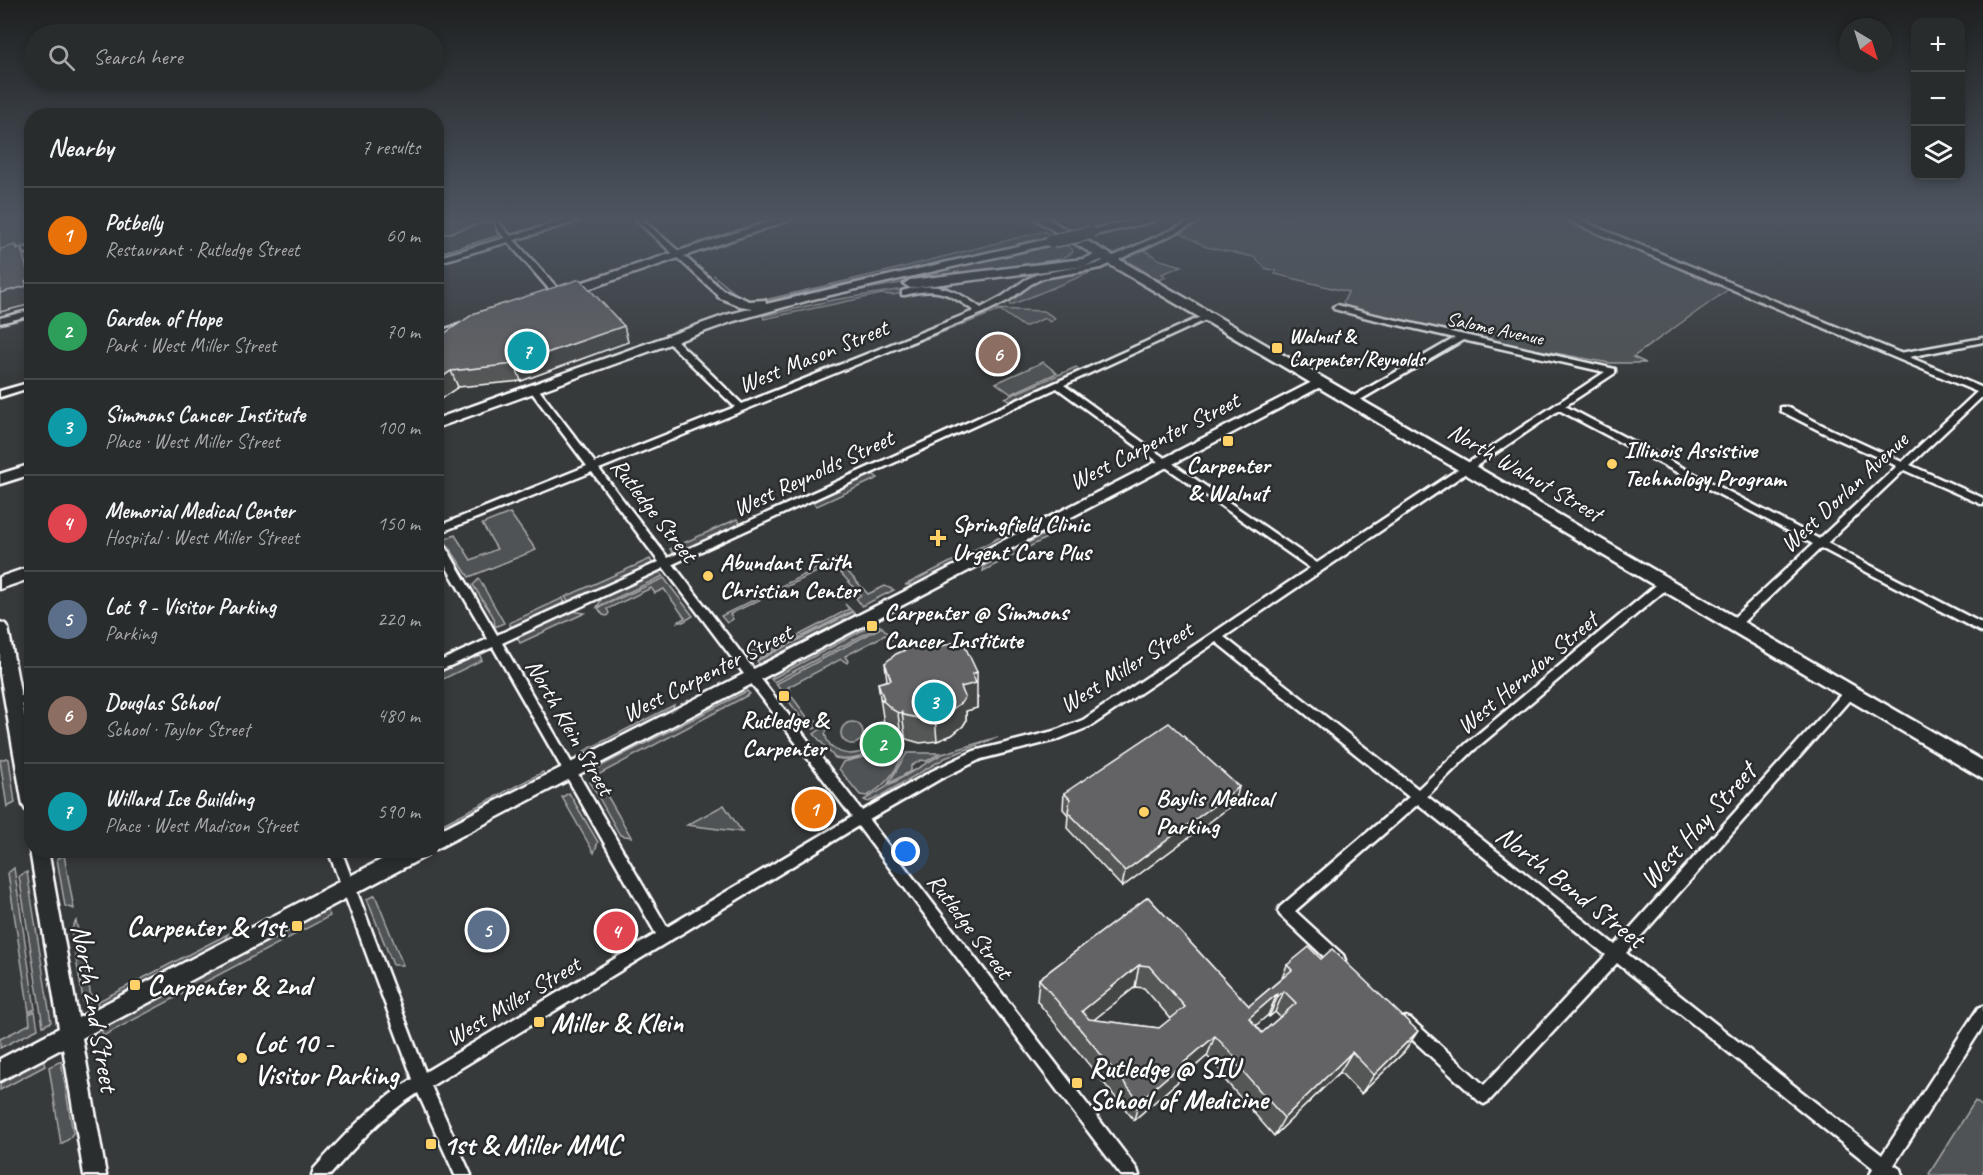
<!DOCTYPE html>
<html lang="en">
<head>
<meta charset="utf-8">
<style>
	:root { --surface:#292c2c; --page:#313434; --text:#f1f3f6; --muted:#a5a7a9; --line:#454848; --accent:#bca0f2 }
	body { margin:0; font-family:Caveat,sans-serif; background:var(--page); color:var(--text) }
	.controls { position:absolute; right:18px; top:18px; display:grid; overflow:hidden; border-radius:12px; box-shadow:0 3px 9px #0003 }
	.controls button { width:54px; height:54px; display:grid; place-items:center; padding:0; border:0; border-bottom:2px solid var(--line); background:var(--surface); color:var(--text); font:30px sans-serif }
	.compass { position:absolute; left:1839px; top:18px; width:54px; height:54px; border-radius:50%; background:var(--surface); box-shadow:0 3px 9px #0003; rotate:142deg }
	.you { position:absolute; left:906px; top:852px; width:21px; height:21px; margin:-15px; border:4px solid #fff; border-radius:50%; background:#1a73e8; box-shadow:0 0 0 9px #1a73e833 }
	.badge { display:grid; place-items:center; width:39px; height:39px; border-radius:50%; background:var(--accent); color:#fff; font-size:20px; font-weight:700 }
	.pin { position:absolute; translate:-50% -50%; border:3px solid #fff; box-shadow:0 2px 6px #0006 }
	.list { margin:0; padding:0; list-style:none }
	h2 { display:flex; justify-content:space-between; align-items:center; height:78px; margin:0; padding:0 24px; font-size:26px }
	h2 small { font-size:20px; font-weight:400; color:var(--muted) }
	.list li { display:grid; grid-template-columns:39px 1fr auto; gap:18px; align-items:center; box-sizing:border-box; height:96px; padding:0 24px; border-top:2px solid var(--line) }
	.list b { display:block; font-size:22px; white-space:nowrap }
	.list p { margin:0; font-size:20px; white-space:nowrap; color:var(--muted) }
	.list em { font-size:20px; font-style:normal; color:var(--muted) }
	.icon { flex:none; width:33px; height:33px; fill:none; stroke:currentColor; stroke-width:2; stroke-linecap:round; stroke-linejoin:round }
	.map { position:relative; flex:none; width:1983px; height:1175px; overflow:hidden }
	.search { position:absolute; background:var(--surface); box-shadow:0 3px 9px #0003; left:24px; top:24px; width:420px; height:66px; display:flex; align-items:center; gap:15px; box-sizing:border-box; padding:0 21px; border-radius:33px; color:var(--muted); font-size:22px }
	.panel { position:absolute; background:var(--surface); box-shadow:0 3px 9px #0003; left:24px; top:108px; width:420px; height:750px; border-radius:24px }
	.map>svg:first-child { display:block }
</style>
</head>
<body>
<div class="map">
<svg width="1983" height="1175" viewBox="0 0 1983 1175">
	<rect width="100%" height="100%" fill="#373a3b"/>
	<filter id="ink" filterUnits="userSpaceOnUse"><feTurbulence type="fractalNoise" baseFrequency=".0167" numOctaves="2"/><feDisplacementMap in="SourceGraphic" scale="12" xChannelSelector="R" yChannelSelector="G"/><feConvolveMatrix kernelMatrix="1 2 1 2 8 2 1 2 1" color-interpolation-filters="sRGB"/></filter>
	<g filter="url(#ink)">
		<g fill="#505354" stroke="#a8a9aa" stroke-width="1.5">
			<path d="M0,219h31v25l-31,8z"/>
			<path d="M1206,219h355l168,70 -96,68 13,6h-37l-136,-25 -127,-30 -3,-5 5,-11 -73,-18 1,-3 -11,-3 -11,-11 -48,-10 -28,-16z"/>
			<path d="M1044,231l10,6 -299,66 -13,-3 -29,-25 30,24 17,2 128,-30z"/>
			<path d="M1063,243l9,6 1,3 -11,7 -115,16 -137,24z"/>
			<path d="M1141,248l19,12 22,6 -20,8 4,3 -7,3 -35,-21v-2z"/>
			<path d="M1101,268l-90,37h-1l-1,-5 32,-22z"/>
			<path d="M949,282l-2,6c-28,-5 -42,10 -65,6l-118,25 -1,-3 70,-16z"/>
			<path d="M993,309l51,2 11,7 -5,4 -5,-4 -21,9 -24,-17 -95,37v-2z"/>
			<path d="M1043,362l14,11 -46,21 -15,-11z"/>
			<path d="M1076,367l4,3 -69,31 -6,-3z"/>
			<path d="M873,474l5,4 -61,28 -5,-4z"/>
			<path d="M510,513l26,37 -67,27 -25,-37 11,-5 16,25 26,-11 -15,-25z"/>
			<path d="M737,519l4,5 -67,30 -4,-5z"/>
			<path d="M1012,531l3,3 -99,51h-11z"/>
			<path d="M1049,532l3,3 -69,36 1,-5z"/>
			<path d="M650,559l3,5 -83,38 -5,-5z"/>
			<path d="M836,559l32,35 17,-8 9,4 -32,16 -6,-8 5,-3 -23,-25 -8,3 -5,-5 -95,46 3,5 -6,4 -6,-7z"/>
			<path d="M660,572l3,4 -66,31 5,-9z"/>
			<path d="M664,578l29,38 -10,6h-5l7,-4 -21,-29 -9,4 -4,-5 -44,21 2,4 -2,3 -4,-1 -5,-7z"/>
			<path d="M479,579l25,44 -9,4 -1,-9 -21,-33z"/>
			<path d="M563,598l2,6 -53,24 -3,-5z"/>
			<path d="M845,604l7,7 -96,49 -6,-8 10,-3 5,4 84,-44z"/>
			<path d="M572,611l13,2 -65,30 -3,-6z"/>
			<path d="M853,612l3,4 -92,48 -4,1 -3,-4z"/>
			<path d="M874,624l6,2 -106,56 -3,-3z"/>
			<path d="M882,627l11,12 -3,1 -5,-5 -40,21 3,5 -1,2 -6,-4 -53,28 3,4 -1,3 20,27 6,-1 5,5 -7,4 -6,-2 -32,-43z"/>
			<path d="M479,654l3,6 -45,22v-8z"/>
			<path d="M747,691l3,3 -152,81 -2,-5 7,-5z"/>
			<path d="M674,705l-1,4 -87,46 -2,-4z"/>
			<path d="M831,722l-6,12c4,18 23,24 39,17 5,-2 13,-10 14,-10 -9,16 -26,21 -43,17l-21,-24z"/>
			<circle cx="852" cy="733" r="11"/>
			<path d="M998,737l-53,21 -70,41 -7,3 -4,-2 78,-46z"/>
			<path d="M892,750l11,4c-7,18 -19,33 -36,42l-7,-1 -21,-26 4,-7z"/>
			<path d="M907,753h33l-13,8 -6,-1 -10,6v5l-23,13z"/>
			<path d="M6,758l3,1 6,44 -8,4 -7,-47z"/>
			<path d="M543,772l2,3 -108,56v-4z"/>
			<path d="M597,778l33,57 1,2 -11,-2 -30,-53z"/>
			<path d="M569,793l29,49 -4,11 -32,-56z"/>
			<path d="M724,805l18,27 -55,-7z"/>
			<path d="M64,855l10,54 -9,-3 -8,-47z"/>
			<path d="M14,868l21,141 -6,3 -21,-139z"/>
			<path d="M27,872l24,150 -8,4 -24,-150z"/>
			<path d="M375,895l28,70h-10l-26,-66z"/>
			<path d="M327,909l3,7 -227,120 -2,-8z"/>
			<path d="M76,921l16,80 -8,4 -13,-75z"/>
			<path d="M228,934l-5,8 -125,65 -1,-5z"/>
			<path d="M35,1011l3,18 -38,19v-9l30,-15 -1,-10z"/>
			<path d="M43,1059l2,7 -45,24v-8z"/>
			<path d="M61,1061l12,72 -4,6 -8,5 -12,-77z"/>
			<path d="M1975,1101l8,6v68h-53l-1,-1z"/>
		</g>
		<g fill="none" stroke-linecap="round" stroke-linejoin="round">
			<defs>
				<g id="street">
					<path d="M488,219h7l16,17 58,-17h9v2l-64,19 48,53v4h-6l-48,-55 -72,21v-5l69,-20z"/>
					<path d="M635,219h7l83,73v4h-6z"/>
					<path d="M1196,219h9l-104,49 -58,10 -12,6 -22,16 -26,13 -384,156 69,89 539,-244 4,2 -1,2 -146,67 95,69 158,109 288,-191 -142,-32 -108,63h-6v-4l106,-61 -87,-20 -34,-9 -1,-2 4,-2 33,9 245,55v4l-50,33 254,133 78,-73 -73,-33 -43,-22v-4h6l43,22 72,33 75,-70 -408,-171v-2h8l323,134 83,-15v4l-74,15 74,31v8l-73,69 73,33v7l-79,-35 -77,73 156,81v9l-162,-85 -83,79h-8l-1,-3 1,-3 83,-77 -254,-134 -335,227 194,152 48,-45 195,-163h8l1,3 -1,3 -195,163 -47,46 188,149 231,-256 4,-1 4,1 2,3 -2,3 -228,258 256,202 96,-147 5,-2v20l-89,139 6,4 2,6h-32l3,-7 -256,-205 -128,138 -5,3 -5,-3 -78,-72 -2,-5 2,-5 5,-2 5,2 73,66 122,-130 -188,-151 -123,107 48,44 2,5 -2,5 -5,2 -5,-2 -53,-50 -2,-4 2,-4 129,-110 -193,-155 -125,84 -35,14 -75,19 -41,20 -71,41 268,349 2,6h-18l-263,-349 -427,260 40,89h-16l-37,-82c-34,21 -62,52 -88,82h-18l2,-6c30,-34 60,-66 99,-90l-85,-229h13l84,222 231,-138 -163,-287 -57,25v-9l52,-24 -52,-90v-13l4,1 57,98 162,-73 -67,-90 -156,62v-7l151,-61 -57,-76v-4h6l59,77 140,-56 -69,-67v-4h6l70,68 232,-93c-26,-19 -38,-24 -69,-16h-3v-4c34,-10 51,-3 79,17l22,-12 22,-16 13,-6 58,-10zM1057,388l96,70 157,110 -227,152 -29,11 -80,20 -42,20 -70,40 -189,-247zM664,568l188,249 -185,110 -165,-284z"/>
					<path d="M32,247v4l-32,9v-4z"/>
					<path d="M32,310v5l-32,8v-5z"/>
					<path d="M32,382v5l-32,10v-6z"/>
					<path d="M32,692v9l-18,7 -4,-2 -2,-3 2,-3z"/>
				</g>
				<g id="secondary">
					<path d="M1320,378l4,1 2,3 -2,3 -888,464v-17z"/>
					<path d="M0,622l5,2 3,4 24,127v57l-6,-2 -3,-5 -23,-132z"/>
					<path d="M32,846v4h16l30,168 322,-168h28l-2,6 -344,182 24,137h-22l-21,-127 -63,33v-22l59,-31 -29,-178z"/>
				</g>
				<g id="primary">
					<path d="M777,219h16l-223,76h-8l-2,-3 2,-3z"/>
					<path d="M1035,219h13l60,34 875,508v18l-881,-519 -17,6 -175,22 -6,-4 6,-4 173,-21 11,-4z"/>
					<path d="M1138,219h19l-2,2 -65,15 -6,-3 2,-2z"/>
					<path d="M1052,238l6,3 -2,2 -243,56 -79,22 -298,107v-9l290,-104 27,-7 -13,-2 -22,-9v-6h8l23,10 16,-1 1,4z"/>
					<path d="M465,323l6,4 -1,3 -34,10v-8z"/>
					<path d="M32,464v10l-32,10v-10z"/>
					<path d="M32,566v12l-32,11v-12z"/>
				</g>
			</defs>
			<use href="#street" stroke="#fff" stroke-width="5"/>
			<use href="#secondary" stroke="#fff" stroke-width="5"/>
			<use href="#primary" stroke="#fff" stroke-width="5"/>
			<use href="#street" fill="#2a2d2e" fill-rule="evenodd"/>
			<use href="#secondary" fill="#2a2d2e" fill-rule="evenodd"/>
			<use href="#primary" fill="#2a2d2e" fill-rule="evenodd"/>
			<defs>
				<path id="primary-bridge" d="M1052,241l38,-8"/>
			</defs>
			<use href="#primary-bridge" stroke="#fff" stroke-width="16" stroke-linecap="butt"/>
			<use href="#primary-bridge" stroke="#2a2d2e" stroke-width="13"/>
		</g>
		<g fill="#555657" stroke="#fff" stroke-width="1.5" fill-rule="evenodd">
			<path d="M624,326l4,16 -107,39 -63,6 -22,15v-63z"/>
			<path d="M932,649l46,48 -1,1v10l-11,3v10l-3,5 -11,9 -15,6 -17,2 -14,-4 -1,-3 -4,1 -5,-3 -12,-10 -6,-41 9,-2 -2,-18z"/>
			<path d="M1064,793l171,10 -113,84 -55,-59 1,-13 -5,-6z"/>
			<path d="M1148,897l101,109 33,-28 5,-13 117,87 -43,42 -21,-22 -66,64 -50,-57 1,-3 -18,-20 -73,64 -97,-119 2,-22zM1135,987l9,1 27,31 -12,9 -66,-8zM1275,1012l5,5 -18,16 -6,-8 12,-10 1,2z"/>
		</g>
		<g fill="#454647" stroke="#fff" stroke-width="1.5">
			<path d="M493,220l5,16 -62,18v-17z"/>
			<path d="M16,245l7,10 -2,-6 11,15v40l-32,8v-19z"/>
			<path d="M624,326l4,16 -107,39 -6,-17z"/>
			<path d="M451,371l7,16 -22,15v-21z"/>
			<path d="M977,672v36l-11,3v10l-3,5 -11,9 -15,6 -2,-24 37,-43z"/>
			<path d="M902,712l3,24 -4,1 -3,-24z"/>
			<path d="M1239,787l-4,16 -113,84 3,-16z"/>
			<path d="M1139,965l-4,22 -54,43 1,-19z"/>
			<path d="M1284,991l-9,21 -6,5 9,-21z"/>
			<path d="M1277,994l-9,21 -28,24 9,-21z"/>
			<path d="M1418,1031l-14,21 -43,42 13,-19z"/>
			<path d="M1215,1036l-8,20 -73,64 5,-19z"/>
			<path d="M1352,1052l-12,20 -66,64 10,-18z"/>
		</g>
		<g fill="#636465" stroke="#fff" stroke-width="1.5" fill-rule="evenodd">
			<path d="M436,219h56l1,1 -57,17z"/>
			<path d="M16,245l1,4h4l9,30 -5,2 2,5 -27,7v-44z"/>
			<path d="M580,279l44,47 -109,38 -64,7 -15,10v-42l39,-26z"/>
			<path d="M962,640l15,32 -5,2 4,9 -15,4 4,10 -3,5 -11,8 -16,7 -17,1 -14,-3 -2,-3 -4,1 -5,-3 -12,-11h3l-6,-16 13,-3 -6,-17 11,-9 14,-6 14,-3 7,1 1,3z"/>
			<path d="M1169,723l70,64 -114,84 -57,-59 2,-13 -6,-6z"/>
			<path d="M1148,897l101,109 43,-36 -5,-5 22,-18 12,12 11,-10 86,82 -44,44 -22,-23 -68,66 -52,-59 3,-2 -20,-21 -76,65 -100,-122zM1139,965l10,1 36,41 -26,21 -70,-9 -7,-8zM1284,991l12,12 -34,30 -13,-15 28,-24 1,2z"/>
		</g>
	</g>
	<linearGradient id="sky" x2="0" y2="1"><stop stop-color="#1e2020"/><stop offset="0.57" stop-color="#4d5560"/><stop offset="1" stop-color="#4d5560" stop-opacity="0"/></linearGradient>
	<rect width="1983" height="383" fill="url(#sky)"/>
	<g fill="#ffd166" stroke="#2a2d2e" stroke-width="2">
		<rect x="1271" y="342" width="12" height="12" rx="3"/>
		<rect x="1222" y="435" width="12" height="12" rx="3"/>
		<circle cx="1612" cy="464" r="6"/>
		<path d="M935 529h6v6h6v6h-6v6h-6v-6h-6v-6h6z"/>
		<circle cx="708" cy="576" r="6"/>
		<rect x="866" y="620" width="12" height="12" rx="3"/>
		<rect x="778" y="690" width="12" height="12" rx="3"/>
		<circle cx="1144" cy="812" r="6"/>
		<rect x="291" y="920" width="12" height="12" rx="3"/>
		<rect x="129" y="979" width="12" height="12" rx="3"/>
		<rect x="533" y="1016" width="12" height="12" rx="3"/>
		<circle cx="242" cy="1058" r="6"/>
		<rect x="1071" y="1077" width="12" height="12" rx="3"/>
		<rect x="425" y="1138" width="12" height="12" rx="3"/>
	</g>
	<g text-anchor="middle" stroke-width="5" stroke-linejoin="round" paint-order="stroke">
		<g font-size="20" fill="#fff" stroke="#2a2d2e">
			<text transform="translate(1495 328) rotate(12)" y="7">Salome Avenue</text>
		</g>
		<g font-size="20" font-weight="bold" fill="#fff" stroke="#2a2d2e" text-anchor="start">
			<text x="1289" y="343">Walnut &amp;<tspan x="1289" dy="23">Carpenter/Reynolds</tspan></text>
		</g>
		<g font-size="24" fill="#fff" stroke="#2a2d2e">
			<text transform="translate(813 356) rotate(-22)" y="8">West Mason Street</text>
			<text transform="translate(1154 441) rotate(-27)" y="8">West Carpenter Street</text>
			<text transform="translate(1525 472) rotate(30)" y="8">North Walnut Street</text>
			<text transform="translate(813 473) rotate(-25)" y="8">West Reynolds Street</text>
			<text transform="translate(1844 492) rotate(-43)" y="8">West Dorlan Avenue</text>
			<text transform="translate(654 510) rotate(52)" y="8">Rutledge Street</text>
			<text transform="translate(1126 667) rotate(-32)" y="8">West Miller Street</text>
			<text transform="translate(707 673) rotate(-27)" y="8">West Carpenter Street</text>
			<text transform="translate(1527 673) rotate(-40)" y="8">West Herndon Street</text>
			<text transform="translate(570 727) rotate(60)" y="8">North Klein Street</text>
			<text transform="translate(970 926) rotate(53)" y="8">Rutledge Street</text>
			<text transform="translate(513 1001) rotate(-31)" y="8">West Miller Street</text>
		</g>
		<g font-size="24" font-weight="bold" fill="#fff" stroke="#2a2d2e" text-anchor="start">
			<text x="1624" y="458">Illinois Assistive<tspan x="1624" dy="28">Technology Program</tspan></text>
			<text x="1228" y="473" text-anchor="middle">Carpenter<tspan x="1228" dy="28">&amp; Walnut</tspan></text>
			<text x="952" y="532">Springfield Clinic<tspan x="952" dy="28">Urgent Care Plus</tspan></text>
			<text x="720" y="570">Abundant Faith<tspan x="720" dy="28">Christian Center</tspan></text>
			<text x="884" y="620">Carpenter @ Simmons<tspan x="884" dy="28">Cancer Institute</tspan></text>
			<text x="784" y="728" text-anchor="middle">Rutledge &amp;<tspan x="784" dy="28">Carpenter</tspan></text>
			<text x="1156" y="806">Baylis Medical<tspan x="1156" dy="28">Parking</tspan></text>
		</g>
		<g font-size="28" fill="#fff" stroke="#2a2d2e">
			<text transform="translate(1697 825) rotate(-48)" y="10">West Hay Street</text>
			<text transform="translate(1571 886) rotate(38)" y="10">North Bond Street</text>
			<text transform="translate(96 1008) rotate(80)" y="10">North 2nd Street</text>
		</g>
		<g font-size="28" font-weight="bold" fill="#fff" stroke="#2a2d2e" text-anchor="start">
			<text x="285" y="936" text-anchor="end">Carpenter &amp; 1st</text>
			<text x="147" y="995">Carpenter &amp; 2nd</text>
			<text x="551" y="1032">Miller &amp; Klein</text>
			<text x="254" y="1052">Lot 10 -<tspan x="254" dy="32">Visitor Parking</tspan></text>
			<text x="1089" y="1077">Rutledge @ SIU<tspan x="1089" dy="32">School of Medicine</tspan></text>
			<text x="443" y="1154">1st &amp; Miller MMC</text>
		</g>
	</g>
</svg>
<div class="controls">
<button>+</button>
<button>−</button>
<button><svg class="icon" aria-label="layers" viewBox="0 0 24 24"><path d="M12 4l9 5-9 5-9-5zM3 14l9 5 9-5"/></svg></button>
</div>
<svg class="compass" viewBox="-18 -18 36 36"><path d="M0-13l5 13h-10z" fill="#e53935"/><path d="M0 13l5-13h-10z" fill="#a5a7a9"/></svg>
<div class="you"></div>
<div class="pin badge" style="left:814px;top:809px;background:#e8710a">1</div>
<div class="pin badge" style="left:882px;top:744px;background:#2e9e5b">2</div>
<div class="pin badge" style="left:934px;top:702px;background:#0f9aa8">3</div>
<div class="pin badge" style="left:616px;top:931px;background:#e0444e">4</div>
<div class="pin badge" style="left:487px;top:930px;background:#5c6f8a">5</div>
<div class="pin badge" style="left:998px;top:354px;background:#8d6e63">6</div>
<div class="pin badge" style="left:527px;top:351px;background:#0f9aa8">7</div>
<div class="search"><svg class="icon" aria-label="search" viewBox="0 0 24 24"><circle cx="10" cy="10" r="6"/><path d="M15 15l6 6"/></svg>Search here</div>
<section class="panel">
<h2>Nearby<small>7 results</small></h2>
<ul class="list">
<li><span class="badge" style="background:#e8710a">1</span><div><b>Potbelly</b><p>Restaurant · Rutledge Street</p></div><em>60 m</em></li>
<li><span class="badge" style="background:#2e9e5b">2</span><div><b>Garden of Hope</b><p>Park · West Miller Street</p></div><em>70 m</em></li>
<li><span class="badge" style="background:#0f9aa8">3</span><div><b>Simmons Cancer Institute</b><p>Place · West Miller Street</p></div><em>100 m</em></li>
<li><span class="badge" style="background:#e0444e">4</span><div><b>Memorial Medical Center</b><p>Hospital · West Miller Street</p></div><em>150 m</em></li>
<li><span class="badge" style="background:#5c6f8a">5</span><div><b>Lot 9 - Visitor Parking</b><p>Parking</p></div><em>220 m</em></li>
<li><span class="badge" style="background:#8d6e63">6</span><div><b>Douglas School</b><p>School · Taylor Street</p></div><em>480 m</em></li>
<li><span class="badge" style="background:#0f9aa8">7</span><div><b>Willard Ice Building</b><p>Place · West Madison Street</p></div><em>590 m</em></li>
</ul>
</section>
</div>
</body>
</html>
